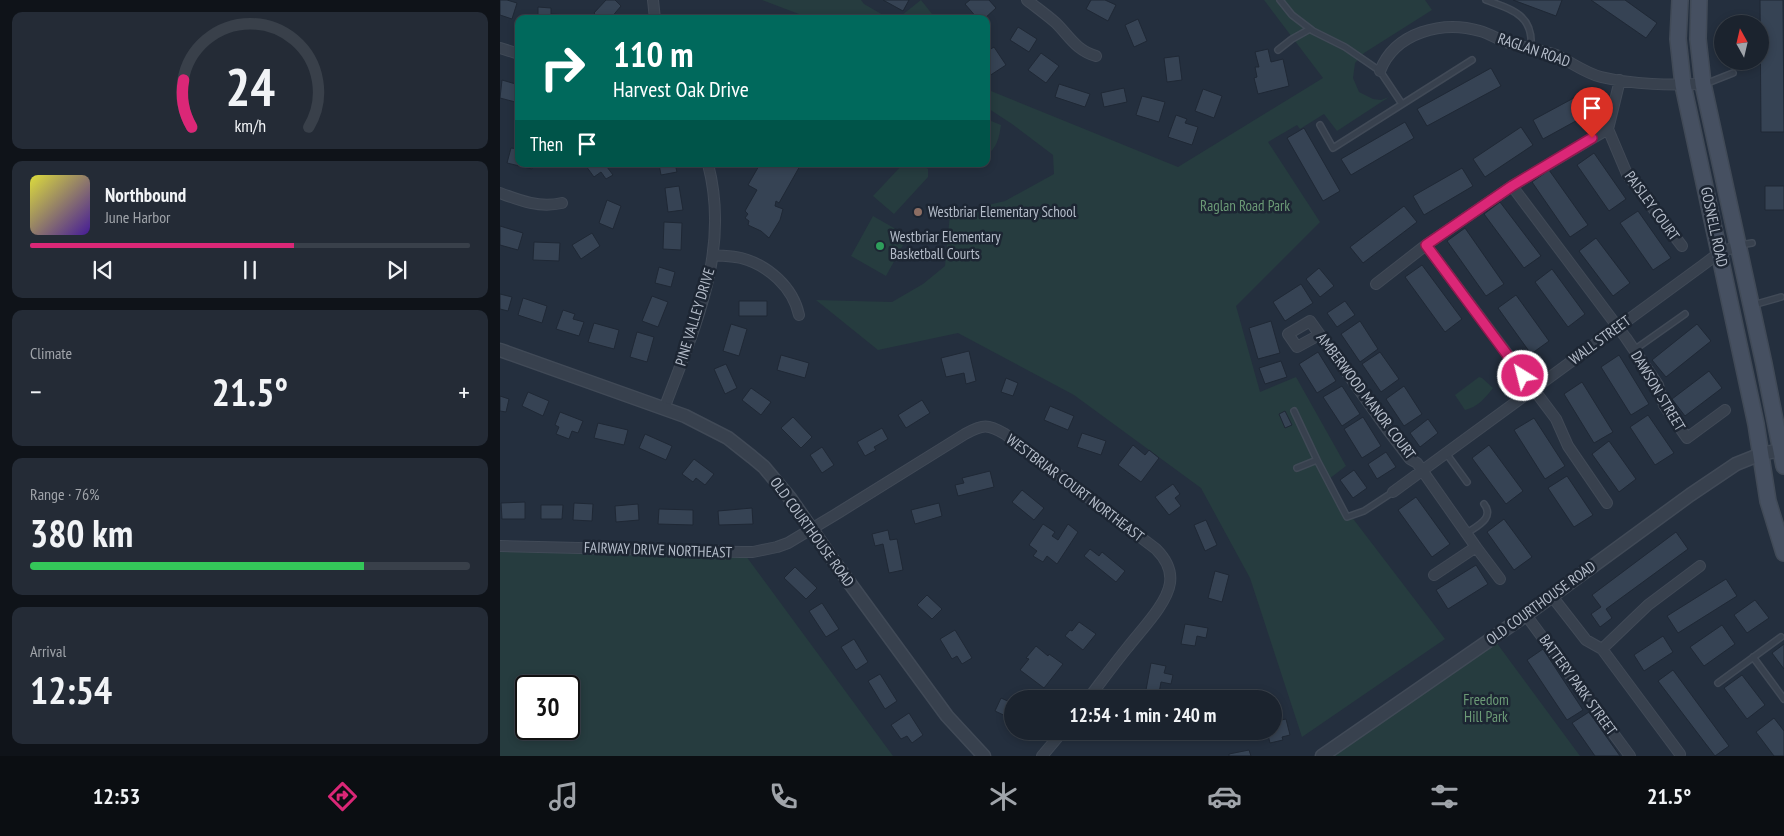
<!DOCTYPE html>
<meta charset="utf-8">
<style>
body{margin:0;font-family:"PT Sans Narrow",sans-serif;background:#242b36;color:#f1f3f6;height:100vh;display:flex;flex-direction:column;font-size:19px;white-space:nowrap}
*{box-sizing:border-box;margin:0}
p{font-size:16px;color:#a0a4aa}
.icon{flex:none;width:28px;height:28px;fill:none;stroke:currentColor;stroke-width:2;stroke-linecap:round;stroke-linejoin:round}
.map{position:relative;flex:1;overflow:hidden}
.sheet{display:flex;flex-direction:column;gap:12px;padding:12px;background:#0f1319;width:500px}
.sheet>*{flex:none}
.top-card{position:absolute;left:15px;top:15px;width:475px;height:152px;border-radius:10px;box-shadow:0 2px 8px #0003,0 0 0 1px #39404a;background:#00695c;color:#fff;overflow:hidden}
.needle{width:32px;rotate:352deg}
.tools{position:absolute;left:1214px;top:15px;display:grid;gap:10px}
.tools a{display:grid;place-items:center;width:55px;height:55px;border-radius:50%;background:#1b232e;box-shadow:0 2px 8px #0003,0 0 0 1px #39404a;font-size:25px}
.speed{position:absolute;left:15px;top:675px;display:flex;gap:10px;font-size:25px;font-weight:700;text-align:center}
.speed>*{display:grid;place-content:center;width:65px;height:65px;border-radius:50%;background:#1b232e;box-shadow:0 2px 8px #0003,0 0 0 1px #39404a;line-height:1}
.speed .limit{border:2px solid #111;border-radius:8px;background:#fff;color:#111}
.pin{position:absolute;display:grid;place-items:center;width:42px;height:42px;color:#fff;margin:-51px -21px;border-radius:50% 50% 50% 0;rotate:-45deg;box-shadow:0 0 5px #0007}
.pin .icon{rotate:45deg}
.me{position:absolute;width:55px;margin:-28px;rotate:324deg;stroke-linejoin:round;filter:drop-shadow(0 0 4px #0008)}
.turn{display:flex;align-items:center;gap:18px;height:105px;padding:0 15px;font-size:22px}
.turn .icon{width:65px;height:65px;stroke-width:2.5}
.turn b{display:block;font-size:35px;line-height:42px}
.then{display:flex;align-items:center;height:48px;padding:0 15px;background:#0003;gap:10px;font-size:19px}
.big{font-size:38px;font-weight:700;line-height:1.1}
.sheet .widget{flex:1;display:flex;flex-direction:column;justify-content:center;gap:8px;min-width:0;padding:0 18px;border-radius:10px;background:#242b36}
.sheet .dial{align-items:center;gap:0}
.dial svg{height:130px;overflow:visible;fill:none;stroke:#39404a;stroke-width:7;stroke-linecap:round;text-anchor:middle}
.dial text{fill:#f1f3f6;stroke:none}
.song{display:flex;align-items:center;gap:15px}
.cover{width:60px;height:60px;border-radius:8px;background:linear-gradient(135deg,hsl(60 70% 55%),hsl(260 70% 35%))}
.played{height:5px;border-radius:2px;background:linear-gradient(90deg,#db2777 60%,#39404a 60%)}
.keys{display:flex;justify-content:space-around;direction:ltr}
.heat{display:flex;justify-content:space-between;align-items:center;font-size:28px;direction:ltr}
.charge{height:8px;border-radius:4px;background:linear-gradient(90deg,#34c759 76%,#39404a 0)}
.trip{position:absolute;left:504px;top:690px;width:278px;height:50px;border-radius:25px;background:#1b232e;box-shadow:0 2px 8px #0003,0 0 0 1px #39404a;font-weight:700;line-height:50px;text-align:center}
.tabs{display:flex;height:80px;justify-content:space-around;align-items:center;background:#0b0e12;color:#a0a4aa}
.tabs .icon{width:35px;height:35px}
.tabs .on{color:#db2777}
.tabs b{font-size:22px;color:#f1f3f6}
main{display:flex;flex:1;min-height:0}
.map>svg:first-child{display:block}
.green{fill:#263c3f;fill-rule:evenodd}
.building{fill:#364354;stroke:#1f2835}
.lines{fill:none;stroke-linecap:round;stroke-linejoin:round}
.service-casing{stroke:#414a57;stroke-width:8}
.minor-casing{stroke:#414a57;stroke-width:12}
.tertiary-casing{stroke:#414a57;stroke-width:15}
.secondary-casing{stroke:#414a57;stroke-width:18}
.service{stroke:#38414e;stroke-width:5}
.minor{stroke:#38414e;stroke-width:10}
.tertiary{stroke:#38414e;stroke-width:12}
.secondary{stroke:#465061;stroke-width:15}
.route-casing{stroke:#8e194d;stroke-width:12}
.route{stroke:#db2777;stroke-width:9}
.education-dot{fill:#8d6e63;stroke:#1d2633;stroke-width:2}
.leisure-dot{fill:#2e9e5b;stroke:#1d2633;stroke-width:2}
.labels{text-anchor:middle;stroke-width:5;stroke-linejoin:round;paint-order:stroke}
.street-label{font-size:15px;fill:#b4bcc9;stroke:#1d2633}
.park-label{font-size:15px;fill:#6b9a76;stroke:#1d2633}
.poi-label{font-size:15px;fill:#b4bcc9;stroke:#1d2633;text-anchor:start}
</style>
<main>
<section class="sheet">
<div class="widget dial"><svg viewBox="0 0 100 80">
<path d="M14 69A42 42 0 1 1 86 69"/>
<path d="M14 69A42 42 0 0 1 9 40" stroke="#db2777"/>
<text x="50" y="56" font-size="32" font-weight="700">24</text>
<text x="50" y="72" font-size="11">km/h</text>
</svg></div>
<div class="widget">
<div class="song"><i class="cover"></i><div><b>Northbound</b><p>June Harbor</p></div></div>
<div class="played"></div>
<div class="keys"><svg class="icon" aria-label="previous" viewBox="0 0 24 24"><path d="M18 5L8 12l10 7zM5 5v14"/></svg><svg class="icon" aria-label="pause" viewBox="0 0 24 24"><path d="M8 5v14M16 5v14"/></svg><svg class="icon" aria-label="next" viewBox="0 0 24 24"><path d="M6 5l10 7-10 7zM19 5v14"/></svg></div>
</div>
<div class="widget"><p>Climate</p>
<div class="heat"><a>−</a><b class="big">21.5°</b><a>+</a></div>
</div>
<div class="widget"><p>Range · 76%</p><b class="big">380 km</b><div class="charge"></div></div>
<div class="widget"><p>Arrival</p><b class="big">12:54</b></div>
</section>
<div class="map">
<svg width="1284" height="756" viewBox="0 0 1284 756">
<rect width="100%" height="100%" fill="#242f3e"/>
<path class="green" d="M262,0h99l3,4 26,15h-78z
M421,0l15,19h-39z
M764,0h161l7,10 -68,43 -9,10 -2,15 6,14 14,7 8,1 8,-3 -52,34 -13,-17 -24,15 -3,-4 -29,17 52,80 -84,84 24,86 36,-15 50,89 -21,16 120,157 -143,98 -52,-159 -49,-90 -127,-93 -116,-62 -80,17 -62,-50 76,2 31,-18 22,-18 5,-52 55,-13 49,-27 -1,-19 -41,-31 -26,-17v-18l192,78 145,-89z
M486,119l15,6c-2,13 -4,23 -15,31z
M403,164h19l6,5v8l-34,37 -21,-18z
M373,216l35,20 -22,40 -35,-20z
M979,377l3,1 11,10c-8,10 -15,19 -28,22l-10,-15z
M0,546l243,6 150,204h-393zM26,686h43v43h-43z
M996,642l84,114h-247z"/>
<path class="building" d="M0,0h7l10,3 -5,16 -12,-4z
M106,0h9l6,6 -11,13h-10l-6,-6z
M383,0h26l-6,11z
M470,0h19l7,8 -12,11h-6l-13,-15z
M591,0h14l11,5 -8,16 -22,-12z
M1013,0h49l-6,16z
M1091,0h34l32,23 -11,15z
M1260,0h23l1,132h-23z
M38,7l13,1v6l16,1 -1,4h-28z
M638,19l9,22 -13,6 -9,-22z
M518,27l19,12 -8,13 -19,-12z
M494,47l12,18 -20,13v-26z
M768,49l3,13 12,-3 6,27 -31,8 -4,-16 3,-1 -2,-10h4l-4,-15z
M541,53l18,13 -13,17 -18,-13z
M679,56l3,24 -15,2 -3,-24z
M991,68l10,18 -74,40 -10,-17z
M2,80l17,5v18l-19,-5z
M559,84l31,10 -5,13 -30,-10z
M624,88l3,14 -23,5 -3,-14z
M703,89l19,7 -8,22 -19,-7z
M1083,93l11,18 -51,28 -10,-19z
M642,96l23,6 -6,20 -23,-7z
M676,115l11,4 -2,4 13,4 -6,18 -24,-8z
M905,122l9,16 -63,37 -10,-16z
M1021,127l12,18 -48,32 -12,-18z
M804,128l36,63 -17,10 -36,-63z
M11,148l8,1v15h14l-1,5 -25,-6z
M1094,153l32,46 -17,12 -32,-46z
M90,164h19l-2,3 6,8 -7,4 -5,-7 -7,5 -8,-11z
M159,164h16l2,8 -16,3z
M260,164h41l-22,39 -3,-2 -1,5 8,3 -3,11 -11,18 -8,-7 -13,-6 1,-4 -4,-3 3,-4 -3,-3 12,-21 -9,-5z
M962,168l11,18 -49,29 -11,-19z
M1049,170l39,55 -18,12 -38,-55z
M179,186l4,24 -15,2 -3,-24z
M1265,186h19v24h-19z
M107,200l14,6 -8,23 -14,-6z
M1000,202l41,54 -17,12 -40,-54z
M904,206l13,16 -54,41 -13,-16z
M1138,211l33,47 -18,12 -33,-47z
M164,222l18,1 -1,27 -18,-1z
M0,226l23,7 -5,17 -18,-5z
M965,228l39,56 -18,12 -39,-55z
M92,233l8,13 -19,13 -9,-14z
M1096,238l34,45 -17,13 -34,-45z
M34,242l26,1 -1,18 -26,-1z
M922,265l40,54 -17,13 -40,-55z
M159,267l16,5 -4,15 -16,-4z
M819,268l15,18 -14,11 -14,-18z
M1052,269l33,45 -17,13 -33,-45z
M801,284l12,19 -28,18 -12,-19z
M0,294l12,3 -4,14 -8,-2z
M1016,295l33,46 -18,13 -33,-46z
M152,296l16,6 -10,25 -16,-6z
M23,298l24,8 -5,17 -24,-8z
M239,301h28v15h-28z
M845,301l10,14 -18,12 -10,-14z
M63,310l12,4 -2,5 11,3 -5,14 -23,-7z
M771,321l9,32 -22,6 -9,-31z
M860,321l18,28 -18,13 -19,-28z
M94,323l25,7 -5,19 -26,-7z
M231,324l16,5 -8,27 -16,-5z
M1197,324l14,17 -45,36 -14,-17z
M137,332l17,5 -7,25 -17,-5z
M469,351l7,30 -10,3 -2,-11 -18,4 -5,-19z
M818,352l18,29 -19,12 -18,-29z
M880,352l19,27 -18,13 -19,-28z
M281,355l28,8 -4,15 -28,-8z
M1119,355l30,49 -18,11 -30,-48z
M781,361l6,16 -22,7 -6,-16z
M226,364l11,24 -12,6 -11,-25z
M1209,371l13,17 -37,28 -13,-17z
M506,378l12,5 -5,13 -12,-4z
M1082,382l31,50 -19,11 -30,-49z
M842,386l18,28 -18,12 -19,-29z
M904,386l18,28 -18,12 -18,-27z
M251,388l20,14 -10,13 -19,-15z
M28,392l21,9 -6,15 -21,-10z
M0,396l9,3 -3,13 -6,-1z
M422,400l8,13 -24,15 -8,-13z
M550,406l24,10 -6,14 -24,-10z
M785,411l7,14 -7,3 -6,-14z
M60,412l23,9 -5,12 -6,-2 -3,8 -13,-5 3,-7 -4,-2z
M1148,415l26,38 -19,12 -25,-38z
M293,417l19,20 -11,11 -20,-20z
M863,417l18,29 -19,12 -18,-29z
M1034,418l31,48 -20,13 -31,-49z
M928,419l10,14 -18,14 -10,-14z
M98,423l30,7 -4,15 -30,-7z
M382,428l6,11 -14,8 2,3 -11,6 -8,-14z
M582,433l24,8 -5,14 -24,-8z
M145,434l27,12 -6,14 -27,-12z
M1109,441l27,38 -17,13 -27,-38z
M633,445l12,10 4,-5 10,8 -18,24 -23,-17z
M989,445l34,46 -17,13 -34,-46z
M322,447l12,18 -12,8 -12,-18z
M886,452l10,15 -19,12 -9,-15z
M194,459l20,15 -9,11 -9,-7 -3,4 -11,-8z
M854,470l13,18 -14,10 -13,-18z
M490,471l4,16 -36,9 -3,-11 9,-2 -2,-5z
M1067,476l26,39 -19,12 -26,-39z
M673,484l7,10 -5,4 6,8 -12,9 -14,-18z
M522,490l22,18 -10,12 -22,-18z
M916,497l34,47 -18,13 -34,-47z
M25,502v17h-23l-1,-16z
M74,503l19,1 -1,17 -19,-1z
M439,503l3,13 -27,8 -4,-14z
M138,504l1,16 -23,2 -1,-16z
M41,505h22l-1,14h-21z
M252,508l1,16 -34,1 -1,-14z
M159,509l34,1v15l-35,-1z
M1004,519l28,38 -18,13 -27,-38z
M706,520l11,25 -12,6 -11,-26z
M543,524l12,8 -3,4 6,4 10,-16 10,8 -21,32 -10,-8 -4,6 -10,-6 4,-5 -8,-6z
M388,530l2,10 7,-1 6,31 -14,3 -6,-29 -8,2 -3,-12z
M1176,532l12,17 -82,60 6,9 -12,9 -9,-13 10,-7 -9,-12z
M590,549l9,7 3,-4 23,19 -9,11 -32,-26z
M976,565l12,19 -40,25 -12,-19z
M295,567l22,21 -11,11 -22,-21z
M715,571l14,4 -7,27 -14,-4z
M1226,579l11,17 -59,37 -11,-17z
M427,595l15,14 -10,10 -15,-14z
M1255,600l14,18 -22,15 -13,-18z
M322,603l17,26 -13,8 -17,-26z
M579,622l17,12 -13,16 -18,-14 5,-6 2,1z
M685,624l23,4 -2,10 -9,-2 -2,10 -14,-2z
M1222,625l13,19 -31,22 -14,-19z
M455,630l17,28 -10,6 -5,-8 -5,3 -12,-20z
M1163,636l10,16 -29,19 -10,-16z
M354,639l14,23 -12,8 -15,-23z
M1284,644v25l-12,-16z
M536,646l12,10 1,-2 14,10 -19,24 -24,-18 9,-11 -3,-1z
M1043,649l40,61 -16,10 -40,-60z
M651,663l15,3 -2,7 9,2 -2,9 -10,-2 -2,11 -13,-3z
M1173,670l56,76 -14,10 -57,-75z
M380,674l17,27 -12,8 -17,-28z
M1242,675l23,30 -18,14 -23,-31z
M501,698l11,5v16l-17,-8z
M1089,712l31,44h-25l-23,-33z
M409,713l14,22 -11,8 -5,-7 -6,3 -10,-14z
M1274,718l10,13v25h-10l-18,-24z
M786,719l4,16 -8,2 1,3 -13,3 -3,-12h5v-9z
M749,750l2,6h-22v-2z"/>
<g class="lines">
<defs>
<path id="service" d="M780,0l12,15 21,16 32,16 35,24 22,33
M986,0c27,10 48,15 45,49
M778,50l14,-11 18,-10
M1205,84l28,-11
M820,125l13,23 139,-88
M1240,245l12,-2
M1253,305l28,-8
M1134,350l51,-36
M794,411l23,49
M946,453l21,29
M797,468l20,-8 30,57 17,-6 29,-19
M967,533c10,-7 28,-15 17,-29
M1253,657l31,42
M1218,683l63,-46"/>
<path id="minor" d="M153,0l2,19
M527,0c10,8 20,15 29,23 14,14 20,27 40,33
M0,48l19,6
M880,71c15,-39 63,-51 100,-40 11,3 20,10 32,13 14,4 30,6 44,11 15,7 29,18 45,22 34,8 68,8 102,7
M1120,80l-12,49 19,45 55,72
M1012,186l114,152 32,47 6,20 23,33 38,-28
M0,193c21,8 39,15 62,10
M926,245l130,174 12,27 39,57
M214,255c8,1 18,1 27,3 27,7 52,29 58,57
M876,284l50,-39 86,-59 96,-57
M819,335l-22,12 -9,-13 22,-13 77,108 23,30 7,4 59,84 -42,28
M164,409c30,-81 67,-157 44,-245
M893,492l310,-227 16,-12 18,-7
M0,546l241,6h12l24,-5 11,-4 50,-30 127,-79c18,-10 23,-10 40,0l151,115c9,9 16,20 14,34 -3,21 -29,47 -42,64 -14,17 -27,35 -40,52
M976,547l24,32
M1051,595l35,45 16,9 78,105
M1026,615l104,141
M1102,649l46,-44 52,-39
M542,756l21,-25"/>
<path id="tertiary" d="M0,350l185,66 43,22 24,19 12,10 26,31 45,65 112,153 37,40
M822,756l204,-141 164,-120 46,-31 25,-10 20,-4"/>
<path id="secondary" d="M1180,0l-2,39 5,46 73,339 12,77 16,52
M1199,0l-1,39 5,45 61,280 20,102"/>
</defs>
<use href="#service" class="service-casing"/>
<use href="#minor" class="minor-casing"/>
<use href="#tertiary" class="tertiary-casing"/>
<use href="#secondary" class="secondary-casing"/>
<use href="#service" class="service"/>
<use href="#minor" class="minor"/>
<use href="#tertiary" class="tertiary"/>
<use href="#secondary" class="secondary"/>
</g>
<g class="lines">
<defs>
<path id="route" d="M1023,376l-97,-131 86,-59 80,-48"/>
</defs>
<use href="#route" class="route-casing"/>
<use href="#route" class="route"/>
</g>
<circle class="education-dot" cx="418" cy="212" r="5"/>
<circle class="leisure-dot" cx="380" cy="246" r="5"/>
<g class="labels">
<g class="street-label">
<text transform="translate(1034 50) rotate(19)" y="5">RAGLAN ROAD</text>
<text transform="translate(1152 206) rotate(54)" y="5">PAISLEY COURT</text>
<text transform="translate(1214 227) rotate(78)" y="5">GOSNELL ROAD</text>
<text transform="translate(195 317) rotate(-73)" y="5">PINE VALLEY DRIVE</text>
<text transform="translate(1100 340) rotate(-36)" y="5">WALL STREET</text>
<text transform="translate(1158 391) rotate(59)" y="5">DAWSON STREET</text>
<text transform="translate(866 396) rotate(53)" y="5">AMBERWOOD MANOR COURT</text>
<text transform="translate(575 488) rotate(37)" y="5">WESTBRIAR COURT NORTHEAST</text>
<text transform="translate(312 532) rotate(54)" y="5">OLD COURTHOUSE ROAD</text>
<text transform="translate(158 550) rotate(2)" y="5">FAIRWAY DRIVE NORTHEAST</text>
<text transform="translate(1041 603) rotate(-36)" y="5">OLD COURTHOUSE ROAD</text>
<text transform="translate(1078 685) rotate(54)" y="5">BATTERY PARK STREET</text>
</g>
<g class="park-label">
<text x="745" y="211">Raglan Road Park</text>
<text x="986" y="705">Freedom<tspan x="986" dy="17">Hill Park</tspan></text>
</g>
<g class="poi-label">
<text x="428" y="217">Westbriar Elementary School</text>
<text x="390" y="242">Westbriar Elementary<tspan x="390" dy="17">Basketball Courts</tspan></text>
</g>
</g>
</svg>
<div class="tools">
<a><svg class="needle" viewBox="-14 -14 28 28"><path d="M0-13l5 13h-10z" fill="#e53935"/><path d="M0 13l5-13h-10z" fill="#a0a4aa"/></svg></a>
</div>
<div class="speed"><div class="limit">30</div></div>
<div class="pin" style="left:1092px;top:138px;background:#d93025"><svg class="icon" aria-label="arrive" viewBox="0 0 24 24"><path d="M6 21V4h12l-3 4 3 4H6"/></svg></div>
<svg class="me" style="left:1023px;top:376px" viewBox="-20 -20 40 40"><circle r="17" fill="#db2777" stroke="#fff" stroke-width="3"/><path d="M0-11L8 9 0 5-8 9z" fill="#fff"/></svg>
<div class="trip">12:54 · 1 min · 240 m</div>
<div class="top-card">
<div class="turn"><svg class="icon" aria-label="right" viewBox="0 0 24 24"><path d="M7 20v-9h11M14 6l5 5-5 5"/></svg><div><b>110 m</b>Harvest Oak Drive</div></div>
<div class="then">Then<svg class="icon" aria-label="arrive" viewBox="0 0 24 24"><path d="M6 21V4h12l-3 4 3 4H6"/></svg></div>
</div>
</div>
</main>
<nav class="tabs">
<b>12:53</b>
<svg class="icon on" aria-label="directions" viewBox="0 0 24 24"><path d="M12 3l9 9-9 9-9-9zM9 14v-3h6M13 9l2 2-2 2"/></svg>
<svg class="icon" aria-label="music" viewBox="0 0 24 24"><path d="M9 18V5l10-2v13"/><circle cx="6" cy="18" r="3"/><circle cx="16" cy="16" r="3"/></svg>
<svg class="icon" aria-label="phone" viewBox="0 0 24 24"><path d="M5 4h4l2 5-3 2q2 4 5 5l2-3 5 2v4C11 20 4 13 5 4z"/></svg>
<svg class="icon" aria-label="climate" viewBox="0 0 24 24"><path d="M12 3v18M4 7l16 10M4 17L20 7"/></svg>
<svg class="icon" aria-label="car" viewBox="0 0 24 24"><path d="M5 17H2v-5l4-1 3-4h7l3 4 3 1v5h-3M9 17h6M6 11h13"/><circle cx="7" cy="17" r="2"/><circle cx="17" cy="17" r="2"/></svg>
<svg class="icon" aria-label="filters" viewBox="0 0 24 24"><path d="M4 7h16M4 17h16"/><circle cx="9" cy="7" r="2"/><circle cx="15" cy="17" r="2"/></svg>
<b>21.5°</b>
</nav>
